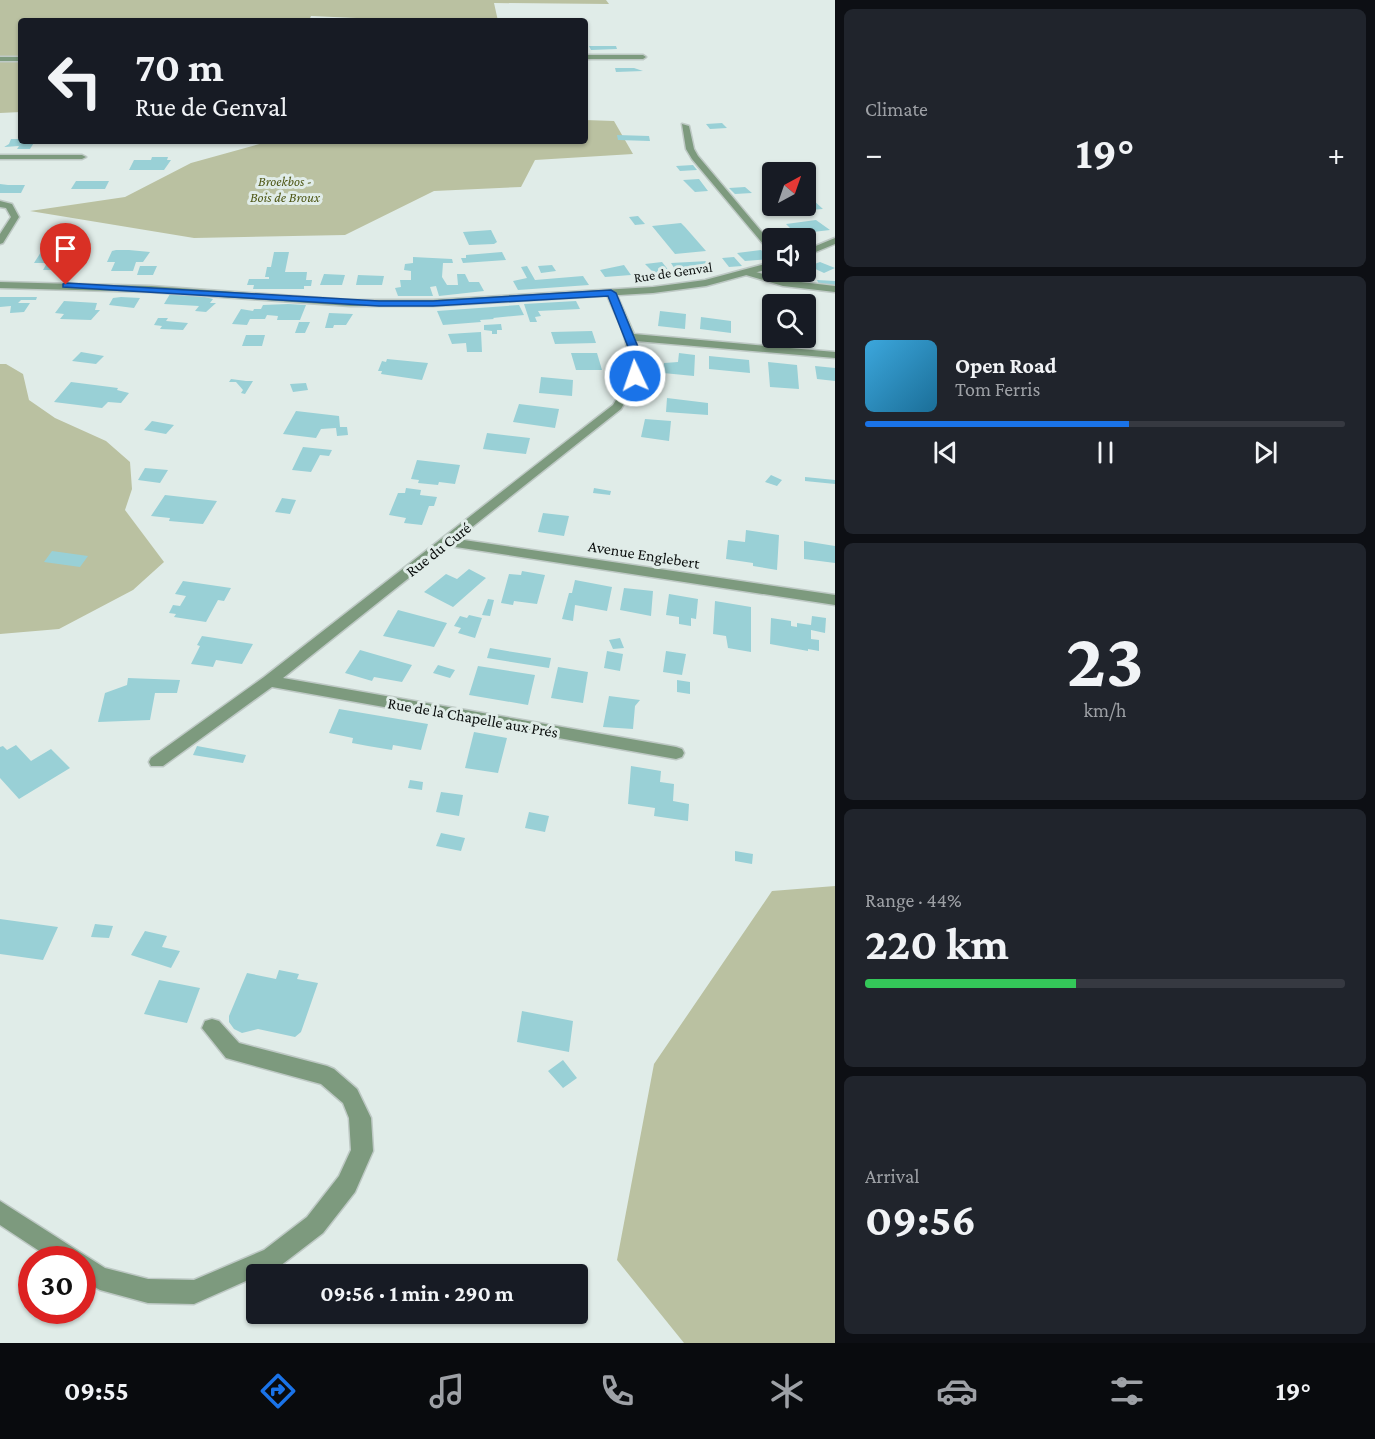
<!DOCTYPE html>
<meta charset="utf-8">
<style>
body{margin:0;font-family:"Crimson Pro",serif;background:#20242c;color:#f1f3f6;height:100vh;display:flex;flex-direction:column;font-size:22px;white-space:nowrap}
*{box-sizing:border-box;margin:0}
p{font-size:20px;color:#9ea1a6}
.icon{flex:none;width:33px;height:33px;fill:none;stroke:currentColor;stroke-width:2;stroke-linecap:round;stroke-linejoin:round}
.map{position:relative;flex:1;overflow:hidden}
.details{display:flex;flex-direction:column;gap:9px;padding:9px;background:#0d0f14;width:540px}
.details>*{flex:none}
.top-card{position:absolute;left:18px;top:18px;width:570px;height:126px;border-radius:6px;box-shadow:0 2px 4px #0004;background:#171b24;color:#f1f3f6;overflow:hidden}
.needle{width:39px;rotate:40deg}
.controls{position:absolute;left:762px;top:162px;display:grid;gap:12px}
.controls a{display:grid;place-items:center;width:54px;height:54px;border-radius:6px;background:#171b24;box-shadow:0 2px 4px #0004;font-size:30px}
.speed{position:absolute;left:18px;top:1246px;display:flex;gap:12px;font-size:30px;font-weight:700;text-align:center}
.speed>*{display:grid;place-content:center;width:78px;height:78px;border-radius:50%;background:#171b24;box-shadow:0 2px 4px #0004;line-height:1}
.speed .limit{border:9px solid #d22;background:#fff;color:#111}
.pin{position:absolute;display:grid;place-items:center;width:51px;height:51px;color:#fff;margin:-62px -26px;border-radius:50% 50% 50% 0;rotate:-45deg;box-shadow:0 0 6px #0007}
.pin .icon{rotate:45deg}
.me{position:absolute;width:66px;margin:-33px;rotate:357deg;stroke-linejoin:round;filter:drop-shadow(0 0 4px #0008)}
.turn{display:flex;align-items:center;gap:21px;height:126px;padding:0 18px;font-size:27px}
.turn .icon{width:78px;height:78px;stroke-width:2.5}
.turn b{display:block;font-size:42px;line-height:51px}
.big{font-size:45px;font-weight:700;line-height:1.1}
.details .tile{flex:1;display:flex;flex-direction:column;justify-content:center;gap:9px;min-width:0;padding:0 21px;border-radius:9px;background:#20242c}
.details .dial{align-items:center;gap:0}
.dial b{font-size:78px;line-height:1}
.song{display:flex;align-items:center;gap:18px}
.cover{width:72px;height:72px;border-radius:9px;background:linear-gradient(135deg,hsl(200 70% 55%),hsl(200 70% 35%))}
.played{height:6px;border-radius:3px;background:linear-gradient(90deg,#1a73e8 55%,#363941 55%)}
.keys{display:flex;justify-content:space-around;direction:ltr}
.heat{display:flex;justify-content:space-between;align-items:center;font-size:33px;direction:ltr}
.charge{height:9px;border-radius:4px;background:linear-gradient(90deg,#34c759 44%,#363941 0)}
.trip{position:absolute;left:246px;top:1264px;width:342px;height:60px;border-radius:6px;background:#171b24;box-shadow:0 2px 4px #0004;font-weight:700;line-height:60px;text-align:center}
.tabs{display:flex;height:96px;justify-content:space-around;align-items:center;background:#090b0e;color:#9ea1a6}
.tabs .icon{width:42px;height:42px}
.tabs .active{color:#1a73e8}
.tabs b{font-size:27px;color:#f1f3f6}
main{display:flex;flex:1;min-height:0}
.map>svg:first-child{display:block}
.green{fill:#bac1a1}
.building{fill:#99d0d6}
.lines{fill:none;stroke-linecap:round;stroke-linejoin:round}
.minor-casing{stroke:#bec9c5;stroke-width:3}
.tertiary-casing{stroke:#bec9c5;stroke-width:3}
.minor{fill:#7d9a7e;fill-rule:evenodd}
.tertiary{fill:#7d9a7e;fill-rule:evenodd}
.route{fill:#1a73e8;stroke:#114b97;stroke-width:1.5}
.labels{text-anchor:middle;stroke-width:6;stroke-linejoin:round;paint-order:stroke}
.far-park-label{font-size:14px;font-style:italic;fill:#4f5817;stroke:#e0ece8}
.far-street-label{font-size:14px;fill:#0b0f0e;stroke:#e0ece8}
.street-label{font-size:16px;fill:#0b0f0e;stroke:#e0ece8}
</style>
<main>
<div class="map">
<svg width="835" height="1343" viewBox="0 0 835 1343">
<rect width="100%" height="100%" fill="#e0ece8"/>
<path class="green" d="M0,0h606l3,4 -115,-1 4,18h-118l-1,-2 -68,-3 -2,5h-288v91l-21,1z
M585,120l29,1 19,33 -98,6 -14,27 -87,4 -89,44 -151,3 -164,-27 95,-14 66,-34 79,-22h315z
M0,364h6l17,10 6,26 26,18 51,23 24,21 2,27 -7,21 39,52 -31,28 -74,39 -59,5z
M835,886v457h-151l-67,-83 37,-196 118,-173z"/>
<path class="building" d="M589,46h27l1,3 -26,1z
M615,68h19l9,3 -27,1z
M722,123l5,5 -17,1 -4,-5z
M617,135l32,1 1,5 -32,-1z
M11,139h10v2h14l-5,8h-13l2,-3 -15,1 5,-3z
M152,157h16l-1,3h4l-7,10h-35l5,-10h17z
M693,165l4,5 -17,1 -4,-5z
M699,179l9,12 -13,1 -12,-12z
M76,181h33l-4,8h-34z
M0,184l8,1h17l-4,8h-21z
M745,187l7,6 -17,1 -6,-6z
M806,200h7l10,9 -14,1 -3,-3z
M638,216l7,8 -10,1 -6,-8z
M816,220l14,10 -34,4 -10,-10z
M681,223l4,4 21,24 -31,3 -23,-28z
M491,230l6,12 -3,2 -25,1 -6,-13z
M116,250h13l21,2 -7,10h-7l-3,9h-22l4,-9h-8l5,-11z
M761,250l10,9 -26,2 -8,-8z
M41,252h35l-11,18h-22l4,-7h-13z
M274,252h15l-4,20h22l-1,8h6l-1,6h-7v3h-51l1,-4h-7l2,-6h20v-2h-4l2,-10h4z
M502,252l4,8 -43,3 -2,-5h5v-3z
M413,257l39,2 1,4h-10l-1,14 5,8h11l-1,-11h8l4,8h10l5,9 -45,5 -3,-10 -6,1 3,9h-35l-3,-8 6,-1 -1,-7h11v-9l-7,-1 1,-6 8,-1z
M734,257l8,9 -13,1 -7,-9z
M708,261l6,7 -38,3 -5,-8z
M662,262l8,10 -16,1 -9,-9z
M820,262l15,6 -11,5 -15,-7z
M552,265l4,6 -15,2 -3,-7z
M624,265l7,10 -26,2 -5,-7z
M140,266h17l-4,9h-16z
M527,266l8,14 48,-4 6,9 -71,5 -5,-9 14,-3 -6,-11z
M324,274l21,1 -3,10h-22z
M358,275l26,1 -2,9h-26z
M817,280l18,1v7l-15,-1z
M170,294l35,3 8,2 -3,4h6l-10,9 -11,-1 4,-5 -35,-2z
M769,294l38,4 1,12h-2v-6h-33z
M0,297h37l-1,3h-15l-3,3h12l-6,9 -14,1 1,-7 -11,1z
M121,297l19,1 -6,10 -25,-3 4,-7z
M64,301l33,2 -2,7h5l-9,10 -31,-1 4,-5 -9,-1z
M576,301l4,8 -42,2 3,5 -6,1 2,5h-7l-6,-18z
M288,304l18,1 -6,15h-23l1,-4 -11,-1 -2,4h-15l-3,6 -15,-1 9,-15 12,2 1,-2h7l2,-4z
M519,305l5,10 -31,3 1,1 -14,1 1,2 -38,3 -6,-14z
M660,311l26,3 -1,15 -27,-3z
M329,313l24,1 -7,11h-12l-1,3h-8z
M701,317l30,4v12l-31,-4z
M158,318h10l-2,3 22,2 -5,7 -23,-1 2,-3 -8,-1z
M299,322h11l-5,11h-10z
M501,324l1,6h-5v4h-5v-3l-8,-1v-5z
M806,327l8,1 2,11 -10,-1z
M592,331l4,12 -41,1 -4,-12z
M481,332l1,20h-15l-1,-9 -14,1 -4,-10z
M246,335h19l-3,11h-20z
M81,352l23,4 -8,8 -24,-3z
M571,353h26l5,17h-26z
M679,353l16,2 -1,21 -31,-3 1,-10 14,-1z
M709,356l40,4 1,13 -41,-4z
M387,359l41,4 -6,17 -41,-6 1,-3h-4l4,-10 4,1z
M768,362l29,3 2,24 -29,-2z
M815,366l20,2v13l-18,-2z
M541,377l32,3 -1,16 -33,-3z
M231,379l15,2h7l-8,13 -4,-1 2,-3 -7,-8h-7z
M71,382l47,6 -1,2 12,3 -8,10 -13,-1 -6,6 -48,-6z
M306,383l2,7 -15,2 -3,-8z
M667,398l41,5v12l-42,-3z
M519,404l40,5 -4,19 -42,-6z
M296,411l43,5 1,11h7l1,8 -11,1 -1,-8 -15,1 -5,9 -33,-4z
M645,419l26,2 -2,20 -28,-4z
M152,421l22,4 -8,9 -22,-4z
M487,433l43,5 -4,16 -43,-5z
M303,447l29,3 -3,6 -9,-1 -9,17 -19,-2z
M417,460l43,5 -5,19 -16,-2 -1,3 -20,-2 1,-3 -8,-1z
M145,468l23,2 -8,13 -22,-3z
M771,475l11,5 -5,6 -12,-4z
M805,477l30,3v4l-30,-3z
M406,488l15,2 -1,5 17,2 -3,9h-5l-7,19 -18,-2 2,-5 -17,-3 9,-22h7z
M594,488l17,3 -1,4 -17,-2z
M165,495l52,6 -14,23 -34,-3 1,-3 -19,-2z
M282,498l14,2 -6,14 -15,-2z
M543,513l26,3 -5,20 -26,-4z
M746,530l33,5 -2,35 -24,-4v-3l-27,-4 2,-19 17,2z
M804,541l31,5v17l-31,-4z
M52,551l36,5 -8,11 -36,-5z
M469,569l17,9 -33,29 -29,-15 22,-18 11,5z
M522,571l23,4 -8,29 -23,-3 -1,4 -12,-2 8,-29 12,1z
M575,580l37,7 -5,24 -32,-6 -2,16 -11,-2 7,-26h3z
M183,581l48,7 -7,13 -6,-1 -12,22 -32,-5 2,-3 -7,-1 4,-8 7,1 6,-10 -11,-2z
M624,588l29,3 -2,25 -31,-6z
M669,594l29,5 -2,20 -5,-1v8l-12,-2v-7l-13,-2z
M488,599l6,1 -4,16 -8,-1z
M715,601l36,6v45l-23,-4 -2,-12 -13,-2z
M398,610l49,13 -13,24 -51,-11z
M469,615l13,3 -7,20 -17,-5 3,-5 -7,-2 6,-10 7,2z
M812,616l14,2 -1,15 -14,-3v9l8,1v11l-11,-2v2l-38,-7 1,-26 20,3v5l6,1v-4l14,2z
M202,636l51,8 -11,20 -26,-4 -3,7 -22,-3 9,-18 -3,-1z
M620,638l4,10 -11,1 -4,-9z
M490,648l23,4 38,6 -2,10 -62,-10z
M360,650l52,15 -10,17 -28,-5 -2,4 -27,-8z
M607,651l16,3 -3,17 -16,-3z
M666,651l20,3 -4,21 -19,-3z
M438,665l17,5 -5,8 -17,-5z
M478,666l57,9 -7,30 -59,-10z
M558,667l30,5 -5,31 -32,-5z
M128,678l52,2 -3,13h-22l-5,27 -52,2 7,-29 22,-8z
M677,680l13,2v12l-13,-2z
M609,696l31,4 -5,6 -2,23 -30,-2z
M339,709l89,15 -7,26 -28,-5 -1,5 -24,-4 -16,-3 1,-5 -24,-5z
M474,732l33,6 -9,35 -33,-5z
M16,745l15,16 20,-12 19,19 -51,31 -19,-21v-31l3,-1 4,4z
M197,746l49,9 -3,8 -50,-8z
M631,766l30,5 -1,11 14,2 -1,17 16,3 -1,17 -34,-5 1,-8 -27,-4z
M410,780l13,2 -1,8 -14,-2z
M441,792l22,3 -4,21 -23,-4z
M529,812l20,4 -4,16 -20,-4z
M441,833l24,5 -4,13 -25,-5z
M735,851l18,3 -1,10 -17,-3z
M0,919l58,8 -15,33 -43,-6z
M95,924l18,2 -4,12 -18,-1z
M145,931l22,5 -5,11 18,4 -9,17 -40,-13z
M279,970l20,4 -2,5 21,4 -17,49 -6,5 -37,-8 -16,4 -8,-4 -5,-7v-6l18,-43 29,6z
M159,980l41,8 -13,35 -43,-9z
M522,1011l51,10 -4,31 -52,-10z
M563,1060l14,18 -14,10 -15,-17z"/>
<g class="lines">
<defs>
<path id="minor" d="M585,55h58l3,2 -3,2h-58z
M0,57h21v4h-21z
M682,124l7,2 5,23 4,7 74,88v8l-3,-1 -77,-92 -6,-10z
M0,155h82l4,2 -4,2h-82z
M0,201l12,3 7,13 -16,26 -3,1v-10l11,-17 -5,-9 -6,-1z
M749,270l35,10 51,6v6l-52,-6 -37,-11v-4z
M608,291l8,2 18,41 201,18v6l-199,-17 4,22 -1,14 -18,32 -164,130 378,56v10l-386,-59 -166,132 393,69 6,2 2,4 -2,4 -6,2 -404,-72 -109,79h-12l-2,-4 2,-4 113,-81 349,-272c28,-44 12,-69 -7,-112z
M212,1019l7,2 20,22 88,23 7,3 23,20 14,29 2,33 -18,41 -32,41 -43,33 -86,38 -46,-1 -48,-13 -18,-10v-20h-29l-53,-35v-24l105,67 43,11 46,1 70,-30 43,-33 32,-41 12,-26 -2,-32 -6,-15 -22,-19 -95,-26 -24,-30 3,-7z"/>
<path id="tertiary" d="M835,238v6l-29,12v-6z
M772,262v6l-66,18 -53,7 -220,13h-83l-199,-14 -151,-4v-6l151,4 199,14h83l220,-13 52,-7z"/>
</defs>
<use href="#minor" class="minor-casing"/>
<use href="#tertiary" class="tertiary-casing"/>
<use href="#minor" class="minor"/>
<use href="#tertiary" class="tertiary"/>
</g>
<path class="route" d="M66,283l313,18h54l178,-11 5,3 24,59v24l-5,3 -5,-3v-24l-22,-56 -175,10h-54l-316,-19v-3z"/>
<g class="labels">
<g class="far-park-label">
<text x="285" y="186">Broekbos -<tspan x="285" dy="16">Bois de Broux</tspan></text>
</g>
<g class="far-street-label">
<text transform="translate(673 272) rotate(-8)" y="5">Rue de Genval</text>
</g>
<g class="street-label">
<text transform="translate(438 549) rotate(-38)" y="6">Rue du Curé</text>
<text transform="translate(644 554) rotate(9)" y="6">Avenue Englebert</text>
<text transform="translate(473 717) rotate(10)" y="6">Rue de la Chapelle aux Prés</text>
</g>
</g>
</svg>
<div class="controls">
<a><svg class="needle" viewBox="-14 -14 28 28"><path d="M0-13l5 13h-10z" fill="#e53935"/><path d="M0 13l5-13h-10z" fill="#9ea1a6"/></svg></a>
<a><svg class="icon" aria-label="sound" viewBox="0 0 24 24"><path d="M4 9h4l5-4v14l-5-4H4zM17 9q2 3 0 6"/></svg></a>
<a><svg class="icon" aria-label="search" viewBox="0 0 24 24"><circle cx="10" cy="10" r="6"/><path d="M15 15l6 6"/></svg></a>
</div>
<div class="speed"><div class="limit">30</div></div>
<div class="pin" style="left:66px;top:285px;background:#d93025"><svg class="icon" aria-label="arrive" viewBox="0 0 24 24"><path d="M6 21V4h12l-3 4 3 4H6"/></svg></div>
<svg class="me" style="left:635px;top:376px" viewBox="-20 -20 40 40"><circle r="17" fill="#1a73e8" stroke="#fff" stroke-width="3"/><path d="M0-11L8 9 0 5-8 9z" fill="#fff"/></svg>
<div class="trip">09:56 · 1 min · 290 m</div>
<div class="top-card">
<div class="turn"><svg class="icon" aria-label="left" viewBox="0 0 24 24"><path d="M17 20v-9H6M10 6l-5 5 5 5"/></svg><div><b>70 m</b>Rue de Genval</div></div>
</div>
</div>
<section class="details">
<div class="tile"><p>Climate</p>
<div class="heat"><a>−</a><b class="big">19°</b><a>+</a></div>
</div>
<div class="tile">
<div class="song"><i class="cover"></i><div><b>Open Road</b><p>Tom Ferris</p></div></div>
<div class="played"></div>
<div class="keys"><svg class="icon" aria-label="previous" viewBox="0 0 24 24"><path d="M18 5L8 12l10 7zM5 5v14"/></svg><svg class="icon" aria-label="pause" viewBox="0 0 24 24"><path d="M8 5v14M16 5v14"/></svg><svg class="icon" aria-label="next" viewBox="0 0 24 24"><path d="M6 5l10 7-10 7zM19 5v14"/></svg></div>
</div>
<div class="tile dial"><b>23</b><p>km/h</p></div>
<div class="tile"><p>Range · 44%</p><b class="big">220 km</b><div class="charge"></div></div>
<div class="tile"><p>Arrival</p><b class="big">09:56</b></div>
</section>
</main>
<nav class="tabs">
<b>09:55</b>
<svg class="icon active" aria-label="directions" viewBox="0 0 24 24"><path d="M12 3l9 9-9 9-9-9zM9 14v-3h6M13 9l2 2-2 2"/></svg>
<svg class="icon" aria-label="music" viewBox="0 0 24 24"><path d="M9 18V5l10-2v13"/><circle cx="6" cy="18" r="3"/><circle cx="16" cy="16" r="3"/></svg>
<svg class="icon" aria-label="phone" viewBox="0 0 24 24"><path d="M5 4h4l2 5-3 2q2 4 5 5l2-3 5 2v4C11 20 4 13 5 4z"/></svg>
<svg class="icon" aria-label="climate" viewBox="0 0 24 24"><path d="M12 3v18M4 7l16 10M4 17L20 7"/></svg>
<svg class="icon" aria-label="car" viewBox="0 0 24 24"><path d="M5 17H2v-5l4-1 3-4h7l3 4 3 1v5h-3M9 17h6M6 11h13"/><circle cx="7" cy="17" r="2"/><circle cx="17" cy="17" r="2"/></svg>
<svg class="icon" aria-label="filters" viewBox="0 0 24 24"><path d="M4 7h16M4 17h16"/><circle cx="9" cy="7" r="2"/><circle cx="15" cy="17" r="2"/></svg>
<b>19°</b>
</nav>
